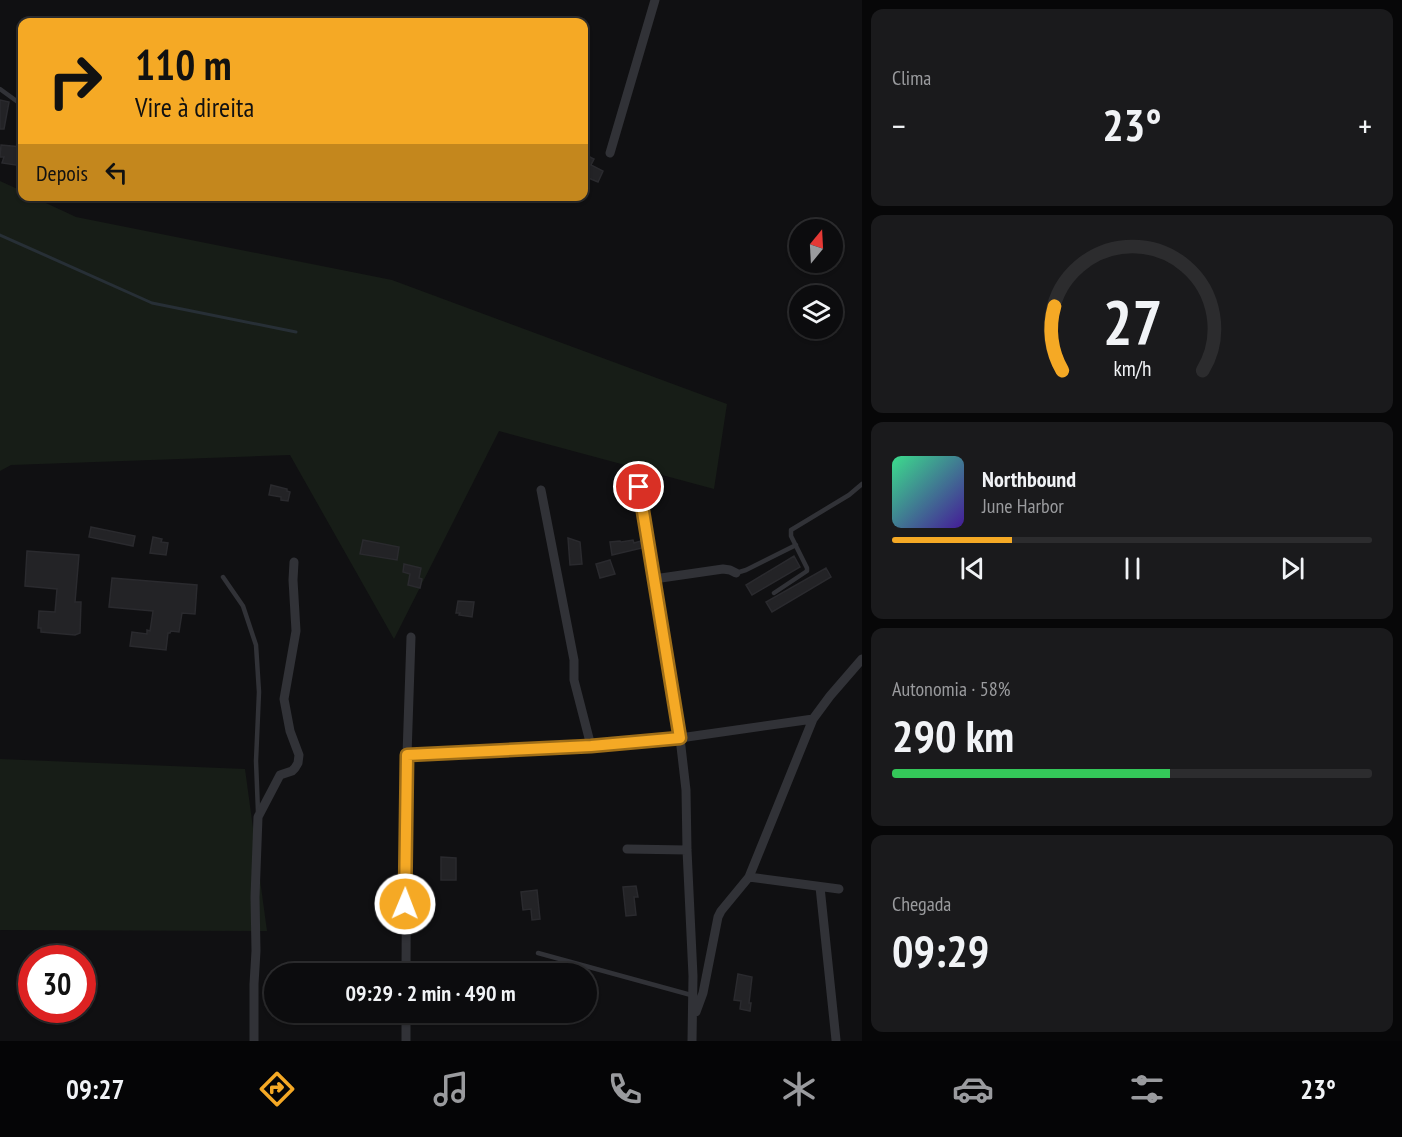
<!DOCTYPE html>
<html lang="pt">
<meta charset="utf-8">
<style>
body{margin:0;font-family:"PT Sans Narrow",sans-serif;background:#1a1a1c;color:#f1f3f6;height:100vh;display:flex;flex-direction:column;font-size:22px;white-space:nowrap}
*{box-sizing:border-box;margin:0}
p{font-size:20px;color:#9a9b9e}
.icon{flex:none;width:33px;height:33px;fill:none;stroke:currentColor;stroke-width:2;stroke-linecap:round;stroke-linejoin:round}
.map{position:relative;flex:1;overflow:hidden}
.details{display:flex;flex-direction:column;gap:9px;padding:9px;background:#070708;width:540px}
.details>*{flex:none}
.guide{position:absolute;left:18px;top:18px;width:570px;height:183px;border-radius:12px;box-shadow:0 2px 4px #0004,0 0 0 2px #2c2c2e;background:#f5a925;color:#111;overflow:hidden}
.needle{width:39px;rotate:18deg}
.buttons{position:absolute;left:789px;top:219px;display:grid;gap:12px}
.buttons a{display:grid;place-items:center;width:54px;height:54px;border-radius:50%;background:#0c0c0e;box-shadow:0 2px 4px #0004,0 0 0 2px #2c2c2e;font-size:30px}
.speed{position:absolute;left:18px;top:945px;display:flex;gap:12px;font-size:30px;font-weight:700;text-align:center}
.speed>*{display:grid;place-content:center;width:78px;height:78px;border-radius:50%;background:#0c0c0e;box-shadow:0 2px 4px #0004,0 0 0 2px #2c2c2e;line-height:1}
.speed .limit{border:9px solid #d22;background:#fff;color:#111}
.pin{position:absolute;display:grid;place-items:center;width:51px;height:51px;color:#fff;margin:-26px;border:3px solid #fff;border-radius:50%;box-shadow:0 2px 6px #0007}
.me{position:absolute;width:66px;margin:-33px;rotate:1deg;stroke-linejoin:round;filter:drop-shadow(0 0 4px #0008)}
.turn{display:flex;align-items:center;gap:21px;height:126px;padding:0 18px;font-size:27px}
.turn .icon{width:78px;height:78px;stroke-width:2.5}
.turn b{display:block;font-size:42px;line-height:51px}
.then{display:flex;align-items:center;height:57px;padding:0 18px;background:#0003;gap:12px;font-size:22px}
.big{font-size:45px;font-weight:800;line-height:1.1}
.details .tile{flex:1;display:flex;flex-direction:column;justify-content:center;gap:9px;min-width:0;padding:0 21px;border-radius:12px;background:#1a1a1c}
.details .dial{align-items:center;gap:0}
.dial svg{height:156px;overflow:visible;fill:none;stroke:#2c2c2e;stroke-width:7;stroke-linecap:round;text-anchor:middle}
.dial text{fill:#f1f3f6;stroke:none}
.song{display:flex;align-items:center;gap:18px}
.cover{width:72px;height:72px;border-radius:9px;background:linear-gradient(135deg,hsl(150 70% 55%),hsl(260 70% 35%))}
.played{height:6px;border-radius:3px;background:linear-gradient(90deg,#f5a925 25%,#2c2c2e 25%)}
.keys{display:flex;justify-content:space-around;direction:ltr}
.heat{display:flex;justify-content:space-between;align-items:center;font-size:33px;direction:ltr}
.charge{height:9px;border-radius:4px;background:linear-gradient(90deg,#34c759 58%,#2c2c2e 0)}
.trip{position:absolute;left:264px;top:963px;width:333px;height:60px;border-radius:30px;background:#0c0c0e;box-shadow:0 2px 4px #0004,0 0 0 2px #2c2c2e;font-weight:800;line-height:60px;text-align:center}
.menu{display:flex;height:96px;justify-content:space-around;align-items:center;background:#050506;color:#9a9b9e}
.menu .icon{width:42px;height:42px}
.menu .on{color:#f5a925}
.menu b{font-size:27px;color:#f1f3f6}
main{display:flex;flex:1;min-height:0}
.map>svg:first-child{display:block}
.green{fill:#171d17}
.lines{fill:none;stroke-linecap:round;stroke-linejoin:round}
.stream{stroke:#272f36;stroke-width:3}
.building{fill:#232326;stroke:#2a2a2e;stroke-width:1.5}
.service{stroke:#313237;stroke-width:4.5}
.minor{stroke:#313237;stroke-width:9}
.route-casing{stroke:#9f6e18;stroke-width:15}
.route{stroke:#f5a925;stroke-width:10}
</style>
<main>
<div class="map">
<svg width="862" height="1041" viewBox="0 0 862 1041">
<rect width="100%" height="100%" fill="#101012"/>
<path class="green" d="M0,181l22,10v5l11,1 43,20 316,63 335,124 -13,85 -215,-58 -105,208 -104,-184 -279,10 -11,6z
M0,759l245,10 22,162 -267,-1z"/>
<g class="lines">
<path class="stream" d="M0,235l152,68 144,29"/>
</g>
<path class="building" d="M0,100l9,2 -5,27h-4z
M1,145l21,2v19l-20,-3 2,-6h-4z
M584,154l10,5 -3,6 12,6 -5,11 -12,-5 -2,5z
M271,485l16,4v2l3,1 -2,9 -7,-1v-3l-12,-2z
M91,527l44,9 -2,10 -44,-9z
M153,537l9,2 -1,3 7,1 -2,12 -16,-2z
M568,538l12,4 2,22 -12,1z
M363,540l36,7 -2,13 -37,-6z
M633,540l1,3 7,-2 1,7 -30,7 -2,-13 10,-1 1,1z
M27,551l52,4 -4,47h6l-1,31 -5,2 -34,-3v-4h-3l1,-17 16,1 2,-23 -32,-3z
M794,556l6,11 -48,28 -6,-10z
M610,560l5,14 -15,4 -4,-14z
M404,564l17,4 -2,10 3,1 -2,9 -12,-3 2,-11 -7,-2z
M826,568l5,9 -59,35 -6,-10z
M112,578l85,7 -2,29 -13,-1 -3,19 -8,-1 -1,2h-2l-2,17 -36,-4 2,-14 15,2v-4l3,1 3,-20 -44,-4z
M458,601l16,1 -2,15 -13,-2 1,-2h-4z
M441,857l15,1v22h-15z
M636,886l2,11h-4l2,18 -10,1 -3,-29z
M537,890l3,29 -8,1 -1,-11 -8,1 -2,-18z
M738,974l14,3 -3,26h2l-1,8 -10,-2 1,-8 -7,-1z"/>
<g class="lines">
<path class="service" d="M0,89l22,16
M736,573l10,-3 50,-25
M223,577l20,29 13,39 3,47 -3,69 2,51
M774,593l33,-22v-3l-16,-32v-6l58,-35 13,-11
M538,953l153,42"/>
<path class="minor" d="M610,153l45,-153
M639,487l41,251 6,52 1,60 6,126 -1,65
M541,490l33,170v20l17,66
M654,579l69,-10 7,1 6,3
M407,755l184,-9 89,-8 133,-19
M627,849l60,1
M749,877l90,12
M820,887l16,153
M406,974l1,-219 4,-118
M406,1012v29
M696,1012l7,-19 15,-76 3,-6 28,-34 64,-158 17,-23 32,-37
M254,1041v-57l2,-33 -1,-54 3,-80 22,-42 12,-4 3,-3 3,-5 1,-8 -9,-24 -6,-32 12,-68 -3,-51 1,-18"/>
</g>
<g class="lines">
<defs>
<path id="route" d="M405,904l2,-149 184,-9 89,-8 -41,-251"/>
</defs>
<use href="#route" class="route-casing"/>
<use href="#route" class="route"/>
</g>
</svg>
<div class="buttons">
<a><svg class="needle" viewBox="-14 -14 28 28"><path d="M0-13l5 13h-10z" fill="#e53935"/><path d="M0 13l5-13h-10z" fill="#9a9b9e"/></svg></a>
<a><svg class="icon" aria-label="layers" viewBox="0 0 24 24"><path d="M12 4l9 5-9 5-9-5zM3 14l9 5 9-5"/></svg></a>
</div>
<div class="speed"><div class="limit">30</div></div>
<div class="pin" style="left:639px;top:487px;background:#d93025"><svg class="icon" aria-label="arrive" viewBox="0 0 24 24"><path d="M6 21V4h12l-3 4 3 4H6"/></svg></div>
<svg class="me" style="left:405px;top:904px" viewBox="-20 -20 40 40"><circle r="17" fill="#f5a925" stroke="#fff" stroke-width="3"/><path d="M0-11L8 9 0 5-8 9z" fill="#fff"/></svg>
<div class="trip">09:29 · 2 min · 490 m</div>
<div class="guide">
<div class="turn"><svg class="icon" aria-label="right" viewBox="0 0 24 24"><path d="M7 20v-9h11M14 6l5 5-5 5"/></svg><div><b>110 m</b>Vire à direita</div></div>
<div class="then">Depois<svg class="icon" aria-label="left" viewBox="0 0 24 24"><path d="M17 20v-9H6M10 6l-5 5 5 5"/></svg></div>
</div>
</div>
<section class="details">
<div class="tile"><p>Clima</p>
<div class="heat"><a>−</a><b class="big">23°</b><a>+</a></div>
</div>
<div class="tile dial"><svg viewBox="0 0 100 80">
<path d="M14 69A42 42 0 1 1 86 69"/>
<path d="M14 69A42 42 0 0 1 10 36" stroke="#f5a925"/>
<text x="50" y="56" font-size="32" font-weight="700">27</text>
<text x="50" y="72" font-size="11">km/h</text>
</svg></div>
<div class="tile">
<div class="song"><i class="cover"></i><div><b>Northbound</b><p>June Harbor</p></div></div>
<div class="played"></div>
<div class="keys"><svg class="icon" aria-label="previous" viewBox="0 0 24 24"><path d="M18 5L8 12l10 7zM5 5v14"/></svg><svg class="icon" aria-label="pause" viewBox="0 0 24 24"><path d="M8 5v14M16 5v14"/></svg><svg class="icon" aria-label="next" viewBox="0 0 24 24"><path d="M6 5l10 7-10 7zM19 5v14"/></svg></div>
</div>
<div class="tile"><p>Autonomia · 58%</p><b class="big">290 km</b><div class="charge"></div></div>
<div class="tile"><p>Chegada</p><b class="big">09:29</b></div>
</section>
</main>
<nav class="menu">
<b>09:27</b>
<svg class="icon on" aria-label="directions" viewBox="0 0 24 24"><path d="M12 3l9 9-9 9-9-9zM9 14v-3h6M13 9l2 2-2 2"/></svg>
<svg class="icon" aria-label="music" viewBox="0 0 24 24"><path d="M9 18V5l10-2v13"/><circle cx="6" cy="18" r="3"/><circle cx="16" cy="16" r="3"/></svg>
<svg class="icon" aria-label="phone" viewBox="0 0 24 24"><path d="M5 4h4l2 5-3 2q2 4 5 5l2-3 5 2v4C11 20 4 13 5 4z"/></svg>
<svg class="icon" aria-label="climate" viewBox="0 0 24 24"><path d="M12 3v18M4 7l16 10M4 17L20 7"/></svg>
<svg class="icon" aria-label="car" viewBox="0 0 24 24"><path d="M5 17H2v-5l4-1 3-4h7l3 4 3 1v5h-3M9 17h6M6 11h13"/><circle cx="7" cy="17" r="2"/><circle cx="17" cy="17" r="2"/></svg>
<svg class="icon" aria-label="filters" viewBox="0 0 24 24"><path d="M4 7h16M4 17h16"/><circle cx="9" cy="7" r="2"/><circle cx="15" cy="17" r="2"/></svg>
<b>23°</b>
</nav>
